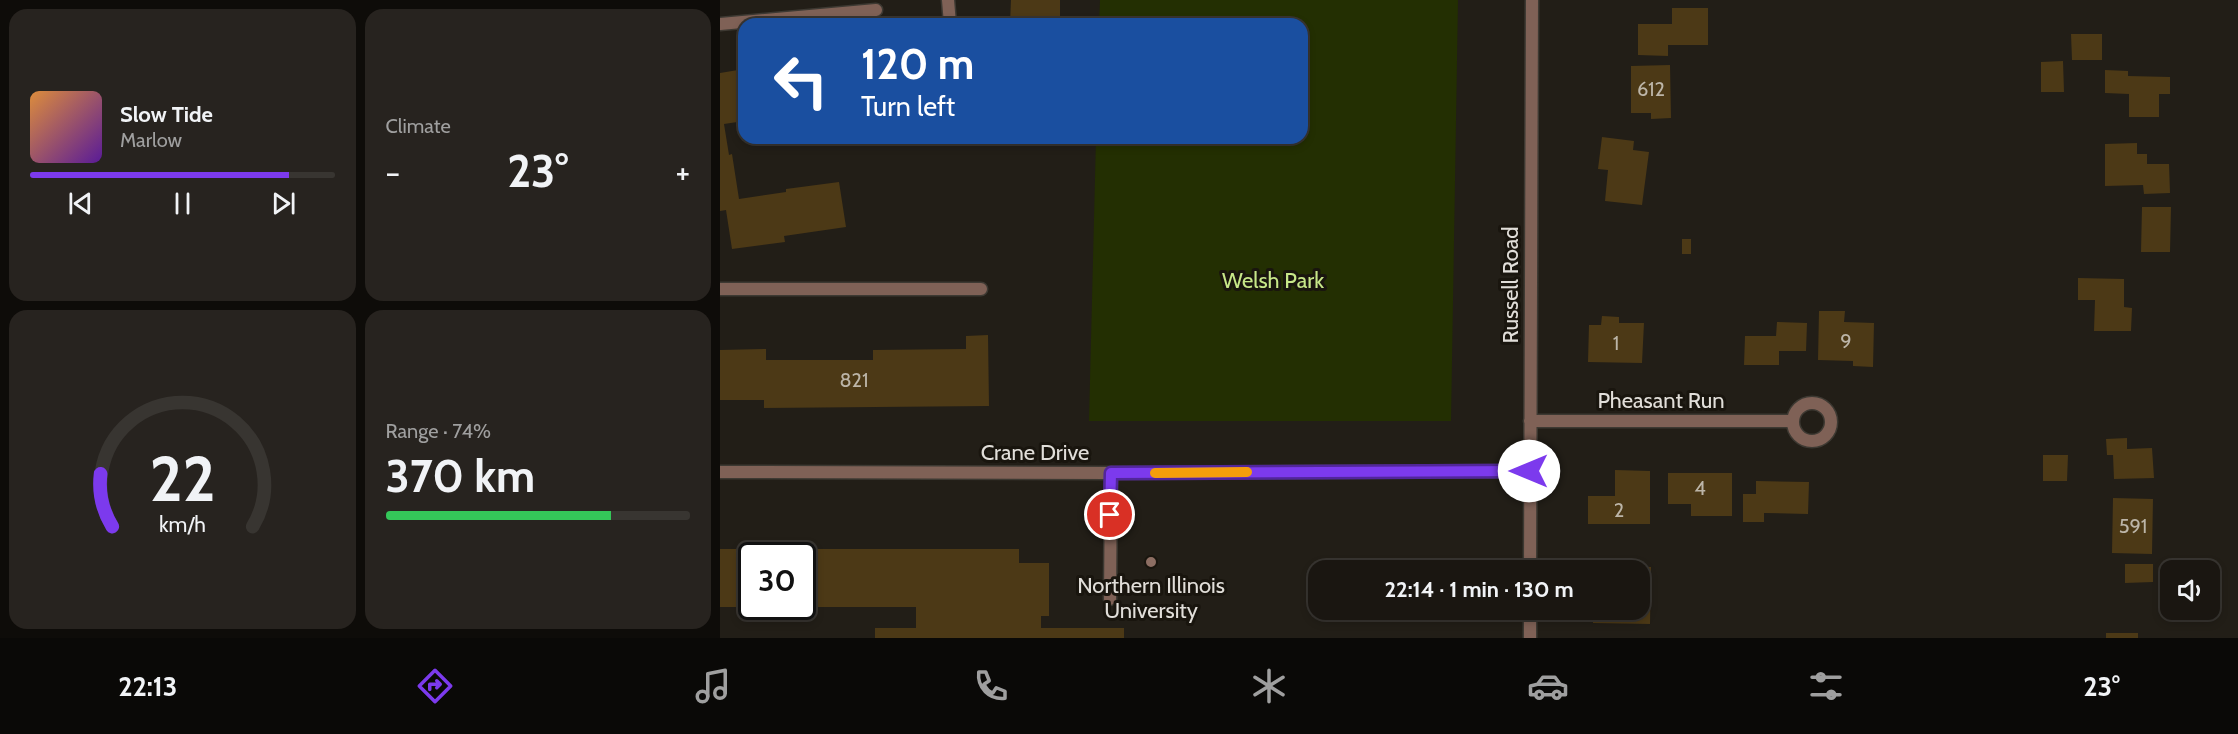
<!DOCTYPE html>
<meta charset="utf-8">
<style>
body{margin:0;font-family:Cabin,sans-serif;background:#27231f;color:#f1f3f6;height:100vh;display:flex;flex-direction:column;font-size:22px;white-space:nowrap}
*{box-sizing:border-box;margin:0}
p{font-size:20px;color:#9f9f9f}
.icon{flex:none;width:33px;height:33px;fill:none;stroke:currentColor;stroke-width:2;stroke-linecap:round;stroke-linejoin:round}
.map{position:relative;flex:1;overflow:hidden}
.panel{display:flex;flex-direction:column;gap:9px;padding:9px;background:#0e0c09;width:720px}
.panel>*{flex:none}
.hud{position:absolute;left:18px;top:18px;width:570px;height:126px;border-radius:18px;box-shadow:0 3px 9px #0003,0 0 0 2px #383531;background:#1a4fa0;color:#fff;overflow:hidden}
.buttons{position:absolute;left:1440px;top:560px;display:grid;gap:12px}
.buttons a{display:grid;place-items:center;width:60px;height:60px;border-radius:12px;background:#1a1611;box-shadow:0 3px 9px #0003,0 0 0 2px #383531;font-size:30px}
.speed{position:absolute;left:18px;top:542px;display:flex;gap:12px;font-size:30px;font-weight:700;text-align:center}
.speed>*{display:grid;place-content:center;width:78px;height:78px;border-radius:50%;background:#1a1611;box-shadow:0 3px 9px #0003,0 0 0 2px #383531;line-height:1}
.speed .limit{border:3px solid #111;border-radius:9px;background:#fff;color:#111}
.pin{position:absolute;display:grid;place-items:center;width:51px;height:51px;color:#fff;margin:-26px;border:3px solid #fff;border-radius:50%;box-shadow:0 2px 6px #0007}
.me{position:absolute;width:66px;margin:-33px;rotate:270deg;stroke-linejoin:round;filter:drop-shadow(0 0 4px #0008)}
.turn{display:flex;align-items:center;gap:21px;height:126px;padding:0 24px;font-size:27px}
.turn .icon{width:78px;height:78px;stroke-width:2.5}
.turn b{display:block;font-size:42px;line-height:51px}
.big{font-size:45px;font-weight:800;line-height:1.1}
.panel .widget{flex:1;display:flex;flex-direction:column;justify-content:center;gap:9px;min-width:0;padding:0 21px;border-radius:18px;background:#27231f}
.panel .dial{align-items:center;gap:0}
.dial svg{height:156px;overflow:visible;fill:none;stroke:#383531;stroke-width:7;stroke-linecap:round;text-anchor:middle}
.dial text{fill:#f1f3f6;stroke:none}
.song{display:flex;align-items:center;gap:18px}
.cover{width:72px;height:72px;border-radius:9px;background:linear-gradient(135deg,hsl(30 70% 55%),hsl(270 70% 35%))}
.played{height:6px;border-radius:3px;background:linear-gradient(90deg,#7c3aed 85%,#383531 85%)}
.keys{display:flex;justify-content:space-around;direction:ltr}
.heat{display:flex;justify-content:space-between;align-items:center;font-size:33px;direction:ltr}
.charge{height:9px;border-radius:4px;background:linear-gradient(90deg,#34c759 74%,#383531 0)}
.panel .tiles{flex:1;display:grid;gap:9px;grid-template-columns:repeat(2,1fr)}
.trip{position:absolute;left:588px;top:560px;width:342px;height:60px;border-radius:18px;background:#1a1611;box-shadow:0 3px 9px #0003,0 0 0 2px #383531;font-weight:800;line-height:60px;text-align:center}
.tab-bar{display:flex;height:96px;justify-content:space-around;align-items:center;background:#0a0907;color:#9f9f9f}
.tab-bar .icon{width:42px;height:42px}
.tab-bar .active{color:#7c3aed}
.tab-bar b{font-size:27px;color:#f1f3f6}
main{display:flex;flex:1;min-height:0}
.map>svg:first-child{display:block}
.green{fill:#232f02}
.building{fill:#4c3916}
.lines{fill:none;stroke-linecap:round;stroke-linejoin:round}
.service-casing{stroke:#3d3932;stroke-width:15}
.minor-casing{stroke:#3d3932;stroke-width:15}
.service{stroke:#7f6156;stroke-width:12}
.minor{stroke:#7f6156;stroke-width:12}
.route-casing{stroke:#51269a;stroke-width:15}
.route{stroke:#7c3aed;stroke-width:10}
.slow{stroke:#f59e0b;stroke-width:10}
.education-dot{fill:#8d6e63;stroke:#19150e;stroke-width:2}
.labels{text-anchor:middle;stroke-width:6;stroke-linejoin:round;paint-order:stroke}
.number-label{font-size:20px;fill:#bcb5a8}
.park-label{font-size:22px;fill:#c7e788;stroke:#19150e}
.street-label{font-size:22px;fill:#e1ded9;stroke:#19150e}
.poi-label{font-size:22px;fill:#e1ded9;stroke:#19150e}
</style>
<main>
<section class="panel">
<div class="tiles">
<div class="widget">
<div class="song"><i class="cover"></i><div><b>Slow Tide</b><p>Marlow</p></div></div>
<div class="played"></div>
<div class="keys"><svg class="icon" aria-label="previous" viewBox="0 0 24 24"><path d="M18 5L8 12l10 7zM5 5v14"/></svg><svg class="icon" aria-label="pause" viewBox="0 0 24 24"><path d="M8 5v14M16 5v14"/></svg><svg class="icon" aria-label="next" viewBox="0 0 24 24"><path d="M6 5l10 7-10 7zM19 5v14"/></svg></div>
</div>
<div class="widget"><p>Climate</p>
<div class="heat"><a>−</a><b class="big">23°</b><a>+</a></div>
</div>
<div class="widget dial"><svg viewBox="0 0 100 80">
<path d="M14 69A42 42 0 1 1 86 69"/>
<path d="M14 69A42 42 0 0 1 8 42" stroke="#7c3aed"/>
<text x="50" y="56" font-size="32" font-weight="700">22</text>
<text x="50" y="72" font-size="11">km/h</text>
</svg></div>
<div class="widget"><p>Range · 74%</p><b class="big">370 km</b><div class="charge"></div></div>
</div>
</section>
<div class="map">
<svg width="1518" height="638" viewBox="0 0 1518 638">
<rect width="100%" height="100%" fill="#221e17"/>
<path class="green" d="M380,0h358l-7,421h-362l7,-283h206v-114h-203z"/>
<path class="building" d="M291,0h49v23l-50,1z
M952,8h36v37h-40v11l-30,-1v-31h34z
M1351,34h31v26h-30z
M1343,61l1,31h-23v-30z
M950,65l1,53 -20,1v-6h-20v-47z
M24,69v52l-20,3 5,31 3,-1 7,45 47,-7v-3l53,-7 7,45 -62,9 1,6 -53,7 -6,-39 -6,1v-138z
M1385,70l23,1v5l42,1v17h-11v23h-30v-23l-24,-1z
M882,137l32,4 -1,9 16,2 -7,53 -37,-4 3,-31 -10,-1z
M1417,143v11h10v10h22l1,29 -26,1 -1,-9 -38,1v-42z
M1422,207h29l-1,45h-29z
M962,239h9v15h-9z
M1358,278l46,1v28l8,1 -1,23h-37l1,-31h-17z
M1099,311h26l-1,11 30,1 -1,44 -20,-1v-5l-35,-1z
M882,316l17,1v6h25l-2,40 -54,-1 1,-37h12z
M1057,322l30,1 -1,28h-27v14h-35l1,-29h31z
M268,335l1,71 -225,2v-8h-44v-50l46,-1v11h107v-10l93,-1v-13z
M1407,438v11l25,-1 2,30 -40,1 -1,-24h-6l-1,-16z
M1323,455h25l-1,26h-24z
M895,470l35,1v53h-62v-28h27z
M948,473h64v43h-41v-12h-23z
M1036,481l53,1 -1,32 -44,-1v9h-21v-28h13z
M1393,498l40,1 -1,55 -40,-1z
M0,549h299v14h30v53h-8v12h83v10h-249v-10h41v-21h-114v-52h-50v52h-32z
M1405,564h28v18l-28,1z
M893,566l38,1 -1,57 -57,-1v-14h47v-39h-27z
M1386,633h32v5h-32z"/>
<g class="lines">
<defs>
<path id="service" d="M228,0l2,24
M0,24l156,-14
M0,289h261
M390,599l1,-126"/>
<path id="minor" d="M1073 422a19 19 0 1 1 38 0a19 19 0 1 1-38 0Z
M810,421h262
M0,472l391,1 418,-2
M810,570l2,-570
M810,609v29"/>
</defs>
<use href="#service" class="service-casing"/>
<use href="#minor" class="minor-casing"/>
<use href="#service" class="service"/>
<use href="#minor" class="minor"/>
</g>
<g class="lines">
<defs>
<path id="route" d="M390,515l1,-42 418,-2"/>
</defs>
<use href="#route" class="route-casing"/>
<use href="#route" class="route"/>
<path class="slow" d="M435,473l92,-1"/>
</g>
<circle class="education-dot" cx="431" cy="562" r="6"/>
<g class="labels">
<g class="number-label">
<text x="931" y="96">612</text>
<text x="1126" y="348">9</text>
<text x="896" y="350">1</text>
<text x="134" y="387">821</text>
<text x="980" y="495">4</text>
<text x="899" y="517">2</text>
<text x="1413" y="533">591</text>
</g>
<g class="park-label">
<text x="553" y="288">Welsh Park</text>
</g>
<g class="street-label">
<text transform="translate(790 285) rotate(-90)" y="8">Russell Road</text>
<text x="941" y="408">Pheasant Run</text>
<text x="315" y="460">Crane Drive</text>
</g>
<g class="poi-label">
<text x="431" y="593">Northern Illinois<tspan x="431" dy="25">University</tspan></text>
</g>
</g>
</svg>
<div class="buttons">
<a><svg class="icon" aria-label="sound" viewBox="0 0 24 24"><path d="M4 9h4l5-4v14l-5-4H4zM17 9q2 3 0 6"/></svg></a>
</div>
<div class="speed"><div class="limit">30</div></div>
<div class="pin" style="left:390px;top:515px;background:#d93025"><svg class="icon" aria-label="arrive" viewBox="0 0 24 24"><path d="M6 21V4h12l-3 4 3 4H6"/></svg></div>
<svg class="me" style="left:809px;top:471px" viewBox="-20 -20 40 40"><circle r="19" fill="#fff"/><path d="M0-13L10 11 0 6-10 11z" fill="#7c3aed"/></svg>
<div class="trip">22:14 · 1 min · 130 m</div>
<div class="hud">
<div class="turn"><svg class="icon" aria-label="left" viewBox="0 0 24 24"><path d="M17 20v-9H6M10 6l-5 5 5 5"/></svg><div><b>120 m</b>Turn left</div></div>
</div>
</div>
</main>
<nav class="tab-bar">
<b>22:13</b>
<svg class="icon active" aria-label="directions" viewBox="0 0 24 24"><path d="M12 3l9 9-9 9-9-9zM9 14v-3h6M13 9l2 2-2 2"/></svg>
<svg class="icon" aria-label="music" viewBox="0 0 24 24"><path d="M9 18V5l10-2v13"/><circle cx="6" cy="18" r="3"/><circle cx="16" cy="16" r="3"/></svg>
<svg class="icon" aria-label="phone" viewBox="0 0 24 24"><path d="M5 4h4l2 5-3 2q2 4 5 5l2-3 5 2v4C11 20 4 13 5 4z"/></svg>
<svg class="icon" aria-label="climate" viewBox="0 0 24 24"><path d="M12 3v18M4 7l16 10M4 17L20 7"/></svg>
<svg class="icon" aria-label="car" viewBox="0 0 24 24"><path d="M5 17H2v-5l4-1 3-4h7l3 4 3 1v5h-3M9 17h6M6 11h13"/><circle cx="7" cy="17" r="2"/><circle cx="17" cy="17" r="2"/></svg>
<svg class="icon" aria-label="filters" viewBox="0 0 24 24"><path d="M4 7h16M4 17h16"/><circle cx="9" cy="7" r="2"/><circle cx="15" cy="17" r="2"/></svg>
<b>23°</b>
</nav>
